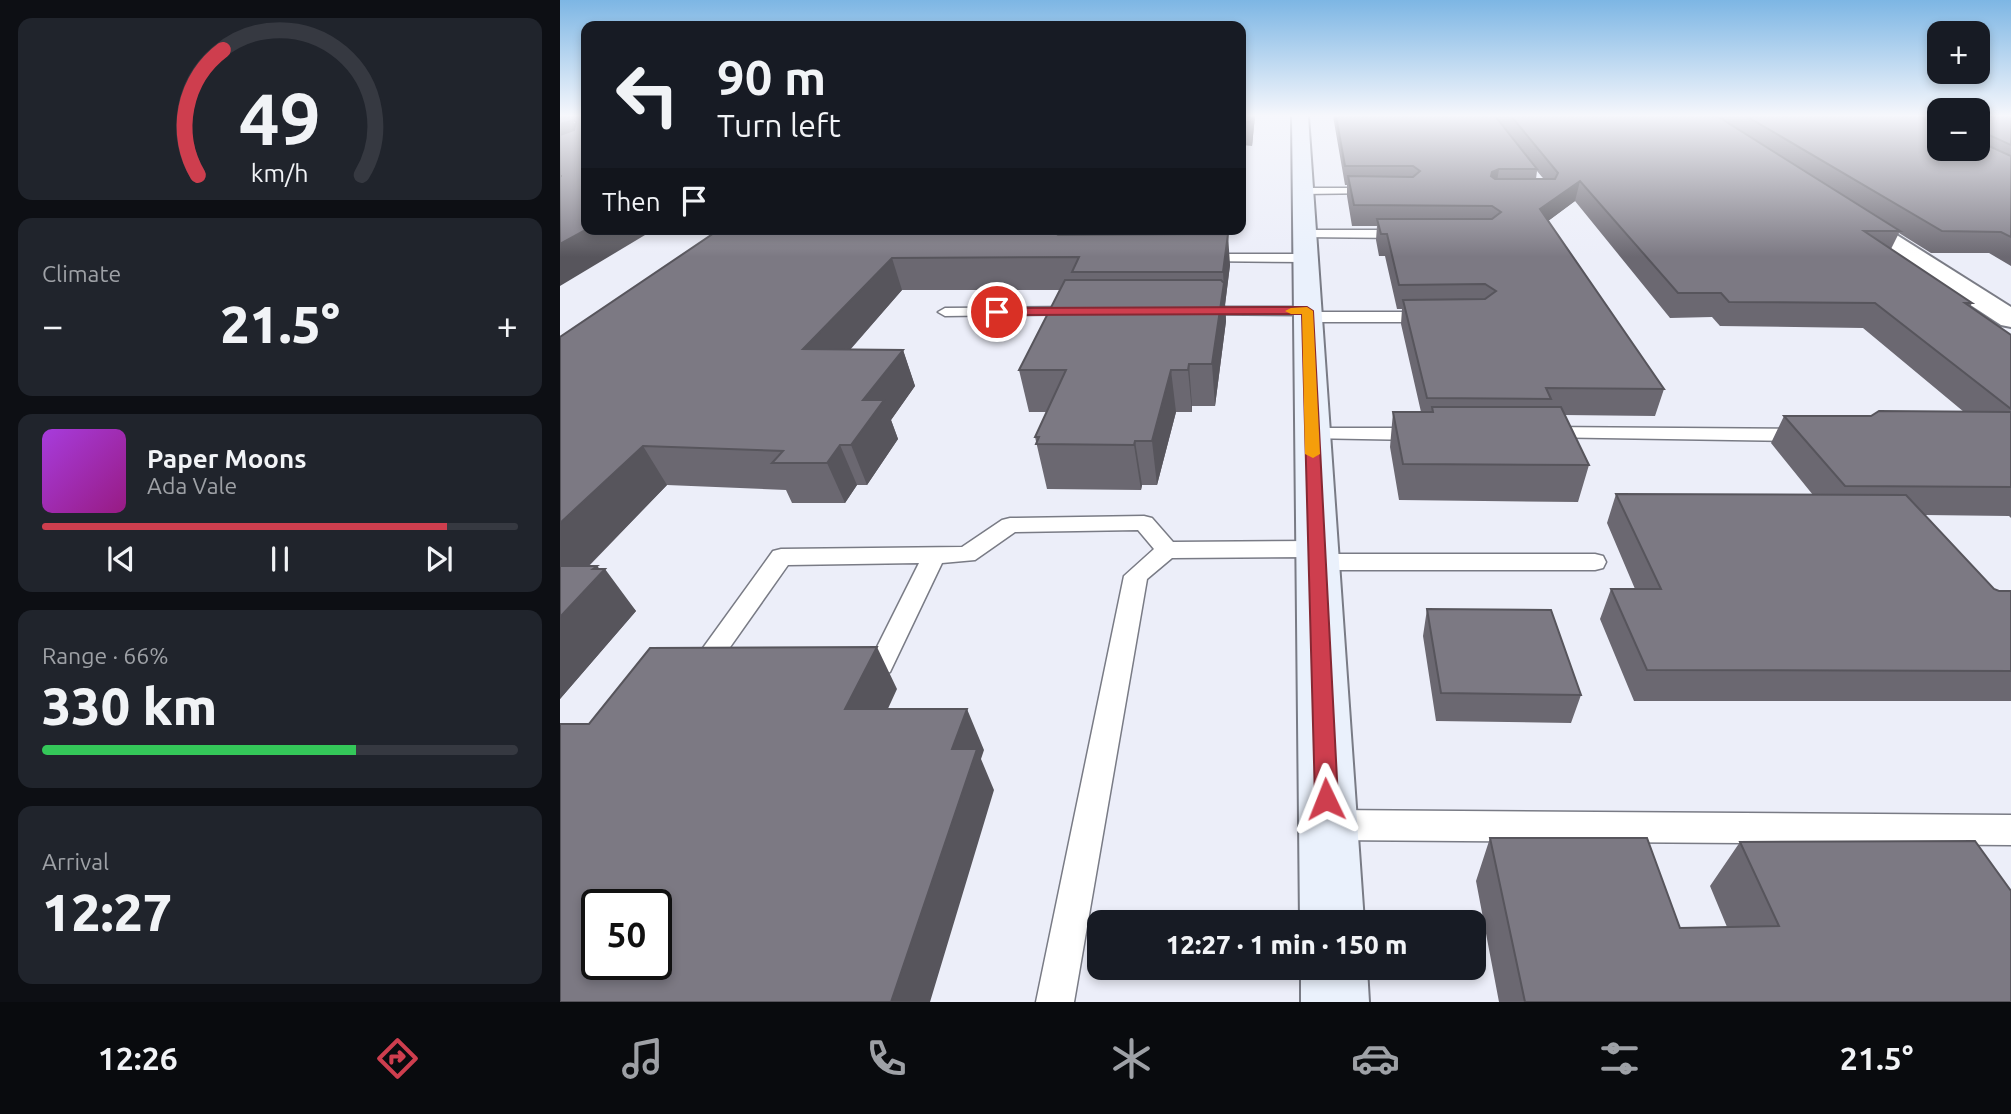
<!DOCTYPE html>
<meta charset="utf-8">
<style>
body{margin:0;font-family:Ubuntu,sans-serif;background:#20242c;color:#f1f3f6;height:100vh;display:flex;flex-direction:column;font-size:26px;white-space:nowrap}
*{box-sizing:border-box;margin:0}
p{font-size:23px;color:#9ea1a6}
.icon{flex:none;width:38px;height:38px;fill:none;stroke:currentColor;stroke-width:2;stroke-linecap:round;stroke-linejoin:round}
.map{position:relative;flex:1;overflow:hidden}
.panel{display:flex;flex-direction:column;gap:18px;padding:18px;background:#0d0f14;width:560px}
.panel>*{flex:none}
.hud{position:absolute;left:21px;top:21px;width:665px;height:214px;border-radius:14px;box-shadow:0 4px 10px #0003;background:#171b24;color:#f1f3f6;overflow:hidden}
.fabs{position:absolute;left:1367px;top:21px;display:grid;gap:14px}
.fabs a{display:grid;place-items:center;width:63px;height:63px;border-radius:14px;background:#171b24;box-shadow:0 4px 10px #0003;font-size:35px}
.speed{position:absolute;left:21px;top:889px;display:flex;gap:14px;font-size:35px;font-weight:700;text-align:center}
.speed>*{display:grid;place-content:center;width:91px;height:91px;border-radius:50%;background:#171b24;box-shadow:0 4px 10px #0003;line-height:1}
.speed .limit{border:4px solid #111;border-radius:10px;background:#fff;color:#111}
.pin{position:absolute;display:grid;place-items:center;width:60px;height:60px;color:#fff;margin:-30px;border:4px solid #fff;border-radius:50%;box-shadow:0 2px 7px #0007}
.me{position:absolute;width:77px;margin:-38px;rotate:358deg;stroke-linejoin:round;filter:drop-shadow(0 0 5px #0008)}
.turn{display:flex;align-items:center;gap:24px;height:147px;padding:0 21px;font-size:32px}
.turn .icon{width:91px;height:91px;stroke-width:2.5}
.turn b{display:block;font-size:49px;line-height:60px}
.then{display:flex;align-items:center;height:66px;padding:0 21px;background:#0003;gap:14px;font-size:26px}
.big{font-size:52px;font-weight:800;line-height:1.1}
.panel .tile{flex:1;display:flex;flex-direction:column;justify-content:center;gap:10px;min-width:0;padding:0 24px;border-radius:14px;background:#20242c}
.panel .dial{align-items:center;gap:0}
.dial svg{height:182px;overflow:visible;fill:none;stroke:#363941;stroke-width:7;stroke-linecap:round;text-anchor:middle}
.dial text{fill:#f1f3f6;stroke:none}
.song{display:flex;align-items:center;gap:21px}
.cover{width:84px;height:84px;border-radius:10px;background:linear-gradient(135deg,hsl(280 70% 55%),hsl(310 70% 35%))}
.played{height:7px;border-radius:4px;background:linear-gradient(90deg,#ce3e4e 85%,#363941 85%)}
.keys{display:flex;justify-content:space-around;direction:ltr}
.heat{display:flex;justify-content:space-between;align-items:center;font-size:38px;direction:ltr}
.charge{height:10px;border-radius:5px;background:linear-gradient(90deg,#34c759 66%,#363941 0)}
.trip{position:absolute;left:527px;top:910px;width:399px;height:70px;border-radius:14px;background:#171b24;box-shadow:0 4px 10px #0003;font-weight:800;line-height:70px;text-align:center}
.tabs{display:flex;height:112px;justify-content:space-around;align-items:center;background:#090b0e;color:#9ea1a6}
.tabs .icon{width:49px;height:49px}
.tabs .current{color:#ce3e4e}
.tabs b{font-size:32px;color:#f1f3f6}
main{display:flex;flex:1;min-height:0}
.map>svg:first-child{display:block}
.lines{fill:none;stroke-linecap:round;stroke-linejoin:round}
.lane-casing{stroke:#797b85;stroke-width:3}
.street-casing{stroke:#797b85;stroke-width:4}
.secondary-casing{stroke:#797b85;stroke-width:4}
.lane{fill:#fff;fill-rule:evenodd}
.street{fill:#fff;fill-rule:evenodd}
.secondary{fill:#eaf1fc;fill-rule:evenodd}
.wall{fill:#6b6871;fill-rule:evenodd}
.shaded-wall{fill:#57555c}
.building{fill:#7c7983;stroke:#57555c;stroke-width:2;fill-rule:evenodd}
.route{fill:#ce3e4e;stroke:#862833;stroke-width:2}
.slow{fill:#f59e0b}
</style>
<main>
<section class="panel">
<div class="tile dial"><svg viewBox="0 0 100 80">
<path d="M14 69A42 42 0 1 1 86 69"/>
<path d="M14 69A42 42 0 0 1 25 14" stroke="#ce3e4e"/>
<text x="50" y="56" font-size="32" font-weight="700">49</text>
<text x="50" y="72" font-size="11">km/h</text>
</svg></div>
<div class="tile"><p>Climate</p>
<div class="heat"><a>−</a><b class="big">21.5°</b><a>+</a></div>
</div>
<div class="tile">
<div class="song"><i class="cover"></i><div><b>Paper Moons</b><p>Ada Vale</p></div></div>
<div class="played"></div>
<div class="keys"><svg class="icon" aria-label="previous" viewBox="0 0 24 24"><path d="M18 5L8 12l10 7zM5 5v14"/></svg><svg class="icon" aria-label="pause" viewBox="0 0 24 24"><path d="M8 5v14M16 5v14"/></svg><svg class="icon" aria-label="next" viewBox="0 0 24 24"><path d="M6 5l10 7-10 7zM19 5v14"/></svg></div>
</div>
<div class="tile"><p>Range · 66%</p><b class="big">330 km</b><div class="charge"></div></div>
<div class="tile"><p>Arrival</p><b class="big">12:27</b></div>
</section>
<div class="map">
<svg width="1451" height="1002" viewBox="0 0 1451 1002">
<rect width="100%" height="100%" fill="#eceef9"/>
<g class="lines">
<defs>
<path id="lane" d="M814,188l5,3 -1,2 -76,1 -5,-3 5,-3z
M744,230h100l6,4 -6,4 -104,-1v-6z
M643,254h102l7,4 -7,4 -107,-1v-6z
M518,307l7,4 -2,3 -138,2 -7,-4 7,-4z
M638,307h109l5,1 1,4h115l8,5 -8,5h-120l-5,-2 -1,-5 -109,-1 -2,-3z
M985,427l258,2 9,6 -9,6 -265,-4 -2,-4z
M752,428h106l9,6 -9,6 -113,-2 -2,-4 2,-4z
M584,516l8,2 21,24 143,-1 8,3 3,5 -3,5h271l8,2 3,6 -3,6 -8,2h-277l-8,-2 -3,-6 3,-5 -138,1 -25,21 -73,423h-38l88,-426 30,-27 -16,-19 -123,2 -40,28 -33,3 -52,109 -9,3 -9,-3 -4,-7 51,-102 -131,2 -79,112 -9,3 -9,-3 -4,-7 86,-119 8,-2 181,-2 40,-27 8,-2z
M770,810l681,5v30l-681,-5 -11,-5 -5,-10 5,-10z"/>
<path id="street" d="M1289,209l8,1 154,97v20l-10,-2 -160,-105 -3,-5 3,-5z"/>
<path id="secondary" d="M732,116h16l56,806h-64z
M741,968h66l2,34h-68z"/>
</defs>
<use href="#lane" class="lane-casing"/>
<use href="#street" class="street-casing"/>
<use href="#secondary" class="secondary-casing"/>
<use href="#lane" class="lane"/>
<use href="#street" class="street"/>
<use href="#secondary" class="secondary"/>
</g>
<path class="wall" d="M681,116h14l-3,30 -10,-1 -1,6z
M773,116h606v33h39v-33h33v150l-22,-13h-58l-32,-20 -8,16 81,54 -2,4 41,28v183l-2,-2 -84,-1 69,74 5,2h12v110h-377l-34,-82 11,-30h24l-28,-66 9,-29 197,1 -42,-52 13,-27h87l93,-4 -101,-84 -143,-2 -8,-9 -42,1 -95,-117 -27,20 116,168 -9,27 -91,-1 25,50 -11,37 -179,-2 -9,-53 3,-35h28l-20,-88 1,-15h-5l-12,-53h-6l-3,-16 1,-14h-25l-5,-30v-11h-2zM977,171l5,6 2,2h-8z
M160,229h505l-1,5 6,31 -5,40 1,16 -11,85h-23v6h-16l-19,73h-15l-1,5 -94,-1 -12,-52 12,-25h-18l-10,-42 41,-80h-158l-52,60h53l12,36 -24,34 7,19 -31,46h-10l-12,18h-53l-6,-13 -119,-5 -78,81h8l39,45 -76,88v-362z
M867,609l154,86 -10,28 -135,-2 -13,-85z
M930,838l190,90 47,-1 -17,-41 30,-44 271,160h-512l-23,-121z"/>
<path class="shaded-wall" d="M692,116h3l-3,30 -1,-24z
M13,120l12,24 -25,10v-30z
M939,169l-3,19 -7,4 3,-20z
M1020,181l-5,20 -39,29 4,-21z
M27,229h68l-95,57v-42z
M489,229h11l4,23 -9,6z
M660,229h5l-4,23z
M668,234l2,31 -5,40 -2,-33z
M332,258l10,32 -84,96 -15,-37z
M664,283l2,38 -11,85 -3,-42z
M343,350l12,36 -24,34 7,19 -31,46 -16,-40 12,-45z
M629,364l3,42v6l-4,-42z
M611,370l5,42 -19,73 -5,-44z
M575,441l7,44 -1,5 -7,-45z
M280,445l17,40 -12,18 -18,-40z
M83,446l24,39 -107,110v-72z
M37,566l5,6 3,-3 31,42 -76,88v-82z
M317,647l20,42 -28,61 -24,-41z
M407,709l17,41 -3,9 13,31 -64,212h-39l61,-253z"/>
<path class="building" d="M0,116h26v113h1l-27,15v-68h2h-2v-41l14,-5 2,-8 -3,-2 -13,4z
M681,116h11l-1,6h-10z
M776,116h159l42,53h-38l-7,3 -1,4 4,3h60l3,-6 -47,-57h206l183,115h-36l108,72h-7l46,32v74l-136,-106 -146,-1 -8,-9h-43l-98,-112 -40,28 124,180 -118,-1 5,11 -124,-1 -24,-98 82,-1 11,-8 -11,-7 -86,1 -12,-51h-6l-4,-15h115l9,-7 -9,-6 -138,-1 -6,-29 65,1 7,-6 -7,-5h-68z
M1186,116h173l20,9v24h39v-8l33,15v81l-10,-5 -59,-1z
M1418,116h33v29l-33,-15z
M160,229h331l7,6 170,-1 -5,38h-151l7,-15 -187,1 -89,91 100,1 -40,50h21l-33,45h-11l-13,18h-55l11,-12 -140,-5 -83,77v-186z
M505,280h156l3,3 -12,81h-23l-1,6h-17l-19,71h-17l-1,4 -98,-1 3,-7h-4l31,-67h-47z
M872,407h129l28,58 -186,-1 -10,-52h40z
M1319,411l132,1v75l-166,-1 -61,-70h87z
M1056,494l290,1 88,94 5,2h12v80l-364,-1 -36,-81h50z
M0,566h37l-4,3h12l-45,48z
M867,609l124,1 30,85 -140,-2z
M317,647l-32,62h122l-15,40h25l-86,253h-331v-278h29l61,-76zM37,905h59v59h-59z
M930,838h157l33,90 99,-2 -39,-84 235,-1 36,50v111h-486z"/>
<linearGradient id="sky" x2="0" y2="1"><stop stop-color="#7db6e4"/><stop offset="0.45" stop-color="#f6f7fc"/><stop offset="1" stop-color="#f6f7fc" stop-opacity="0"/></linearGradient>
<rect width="1451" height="257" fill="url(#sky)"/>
<path class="route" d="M747,307l6,4 25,488 -3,7 -9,3 -8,-3 -3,-7 -13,-485 -305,1 -6,-3 6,-4z"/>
<path class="slow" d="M747,307l6,4 7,143 -7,4 -8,-4 -3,-140h-11l-6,-3 6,-3z"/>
</svg>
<div class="fabs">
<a>+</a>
<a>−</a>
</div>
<div class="speed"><div class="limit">50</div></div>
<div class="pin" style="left:437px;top:312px;background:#d93025"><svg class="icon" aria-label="arrive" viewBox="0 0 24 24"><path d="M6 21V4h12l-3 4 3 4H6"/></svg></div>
<svg class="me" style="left:766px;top:799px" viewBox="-20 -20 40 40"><path d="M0-17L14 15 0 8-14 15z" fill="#ce3e4e" stroke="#fff" stroke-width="4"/></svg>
<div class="trip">12:27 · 1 min · 150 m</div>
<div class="hud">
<div class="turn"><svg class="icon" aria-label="left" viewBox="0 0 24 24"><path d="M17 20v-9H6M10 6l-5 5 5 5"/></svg><div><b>90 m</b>Turn left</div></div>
<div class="then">Then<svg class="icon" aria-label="arrive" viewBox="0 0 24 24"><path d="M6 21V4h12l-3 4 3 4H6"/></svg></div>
</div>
</div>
</main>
<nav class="tabs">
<b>12:26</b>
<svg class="icon current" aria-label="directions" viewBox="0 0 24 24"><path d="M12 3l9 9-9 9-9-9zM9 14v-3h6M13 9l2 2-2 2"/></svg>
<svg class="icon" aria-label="music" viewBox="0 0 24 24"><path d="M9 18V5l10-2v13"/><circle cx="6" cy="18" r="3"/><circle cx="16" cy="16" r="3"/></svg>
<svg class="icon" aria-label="phone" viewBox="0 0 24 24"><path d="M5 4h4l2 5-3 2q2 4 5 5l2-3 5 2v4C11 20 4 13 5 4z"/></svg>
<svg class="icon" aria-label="climate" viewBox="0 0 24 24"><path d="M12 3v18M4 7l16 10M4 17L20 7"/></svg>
<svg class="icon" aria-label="car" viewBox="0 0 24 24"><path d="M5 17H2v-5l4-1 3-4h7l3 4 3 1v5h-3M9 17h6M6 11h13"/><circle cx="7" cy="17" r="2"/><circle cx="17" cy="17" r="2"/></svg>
<svg class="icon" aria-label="filters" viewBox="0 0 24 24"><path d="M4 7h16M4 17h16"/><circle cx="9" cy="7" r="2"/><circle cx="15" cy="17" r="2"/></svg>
<b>21.5°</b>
</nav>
